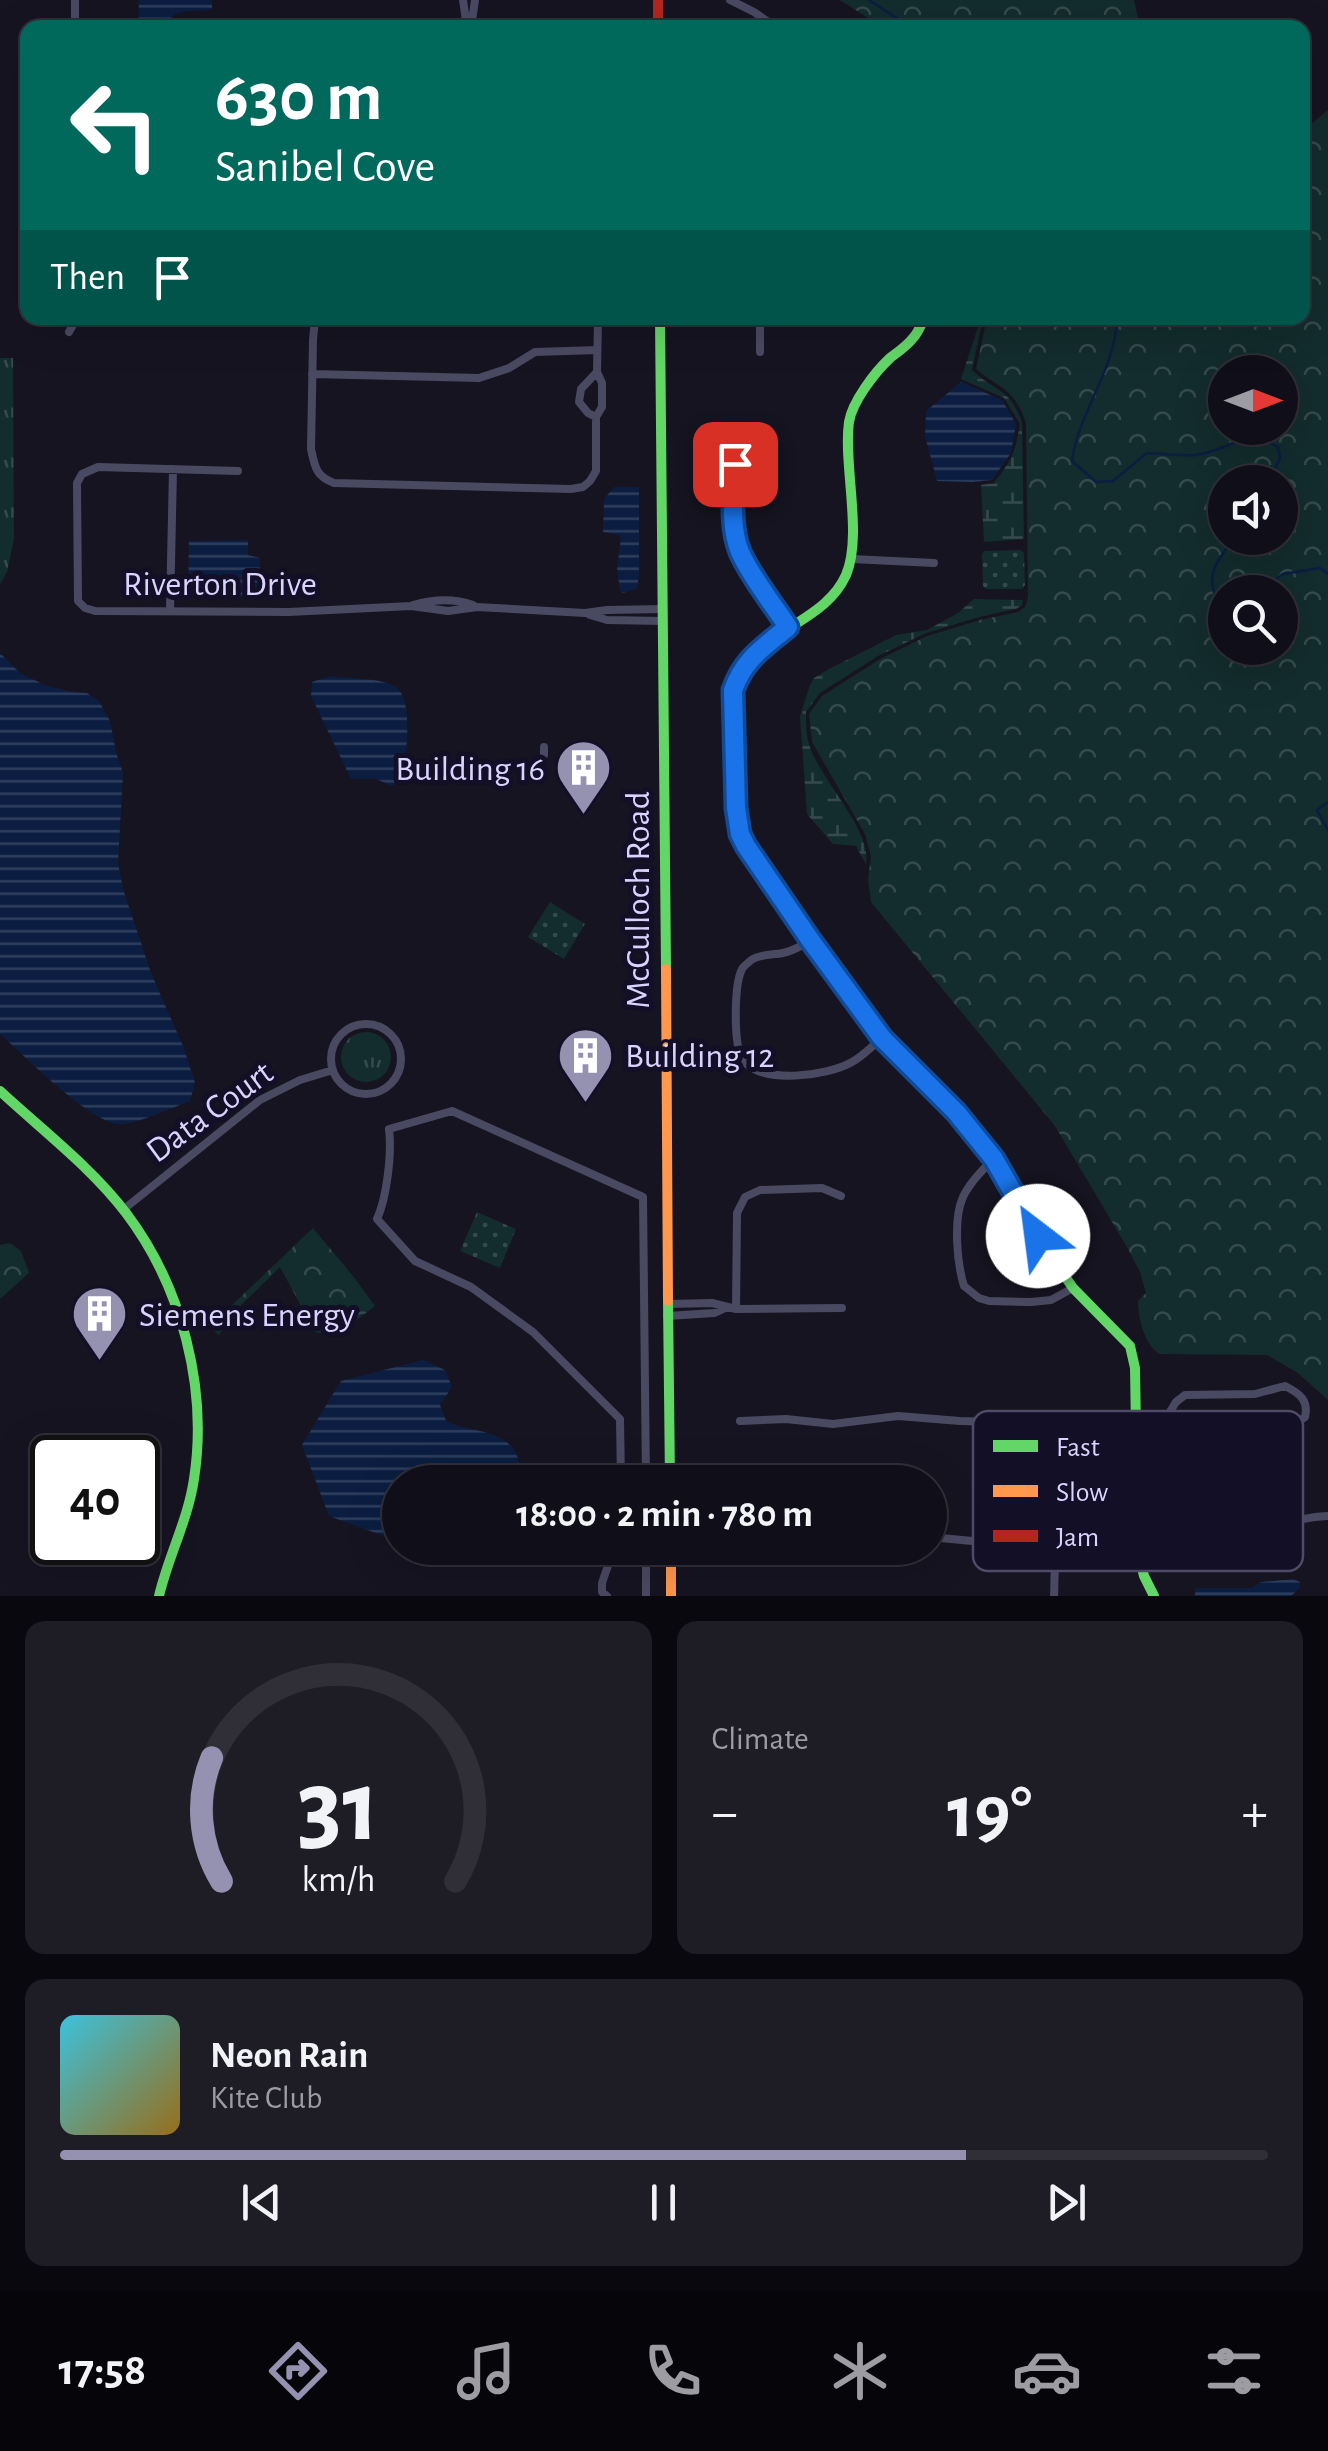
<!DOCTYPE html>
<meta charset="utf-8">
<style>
body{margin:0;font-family:"Alegreya Sans",sans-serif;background:#1e1d26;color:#f1f3f6;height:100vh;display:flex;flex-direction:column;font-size:38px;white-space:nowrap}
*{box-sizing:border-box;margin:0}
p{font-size:32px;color:#9c9ca2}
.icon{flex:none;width:55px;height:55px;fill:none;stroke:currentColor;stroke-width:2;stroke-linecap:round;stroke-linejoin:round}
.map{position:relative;height:1596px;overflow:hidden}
.drawer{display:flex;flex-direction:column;gap:25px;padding:25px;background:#09080e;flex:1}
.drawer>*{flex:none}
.banner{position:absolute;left:20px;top:20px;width:1290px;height:305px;border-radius:20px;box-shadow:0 10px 40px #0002,0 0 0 2px #302f38;background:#00695c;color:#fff;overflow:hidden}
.needle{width:65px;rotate:90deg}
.tools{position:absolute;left:1208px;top:355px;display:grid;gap:20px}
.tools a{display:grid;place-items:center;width:90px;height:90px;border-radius:50%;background:#100f19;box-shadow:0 10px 40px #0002,0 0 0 2px #302f38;font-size:50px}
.speed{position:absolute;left:30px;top:1435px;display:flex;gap:20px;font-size:50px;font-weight:700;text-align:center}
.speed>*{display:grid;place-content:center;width:130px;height:130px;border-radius:50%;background:#100f19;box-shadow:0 10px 40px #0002,0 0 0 2px #302f38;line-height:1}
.speed .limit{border:5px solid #111;border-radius:15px;background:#fff;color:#111}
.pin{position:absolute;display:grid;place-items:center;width:85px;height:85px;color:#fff;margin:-42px;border-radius:20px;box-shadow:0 5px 15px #0006}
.me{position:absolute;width:110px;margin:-55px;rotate:330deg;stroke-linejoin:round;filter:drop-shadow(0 0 8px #0008)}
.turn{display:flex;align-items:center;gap:35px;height:210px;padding:0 30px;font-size:45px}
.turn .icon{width:130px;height:130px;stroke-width:2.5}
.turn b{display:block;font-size:70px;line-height:85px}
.then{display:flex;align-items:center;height:95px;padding:0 30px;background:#0003;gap:20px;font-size:38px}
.big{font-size:75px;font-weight:700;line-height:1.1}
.drawer .card{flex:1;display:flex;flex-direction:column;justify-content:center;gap:15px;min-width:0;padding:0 35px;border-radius:20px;background:#1e1d26}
.drawer .dial{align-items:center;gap:0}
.dial svg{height:260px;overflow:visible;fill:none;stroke:#302f38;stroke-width:7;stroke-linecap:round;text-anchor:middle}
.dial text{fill:#f1f3f6;stroke:none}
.song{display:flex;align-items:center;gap:30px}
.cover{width:120px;height:120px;border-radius:15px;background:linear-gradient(135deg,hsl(190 70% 55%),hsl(40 70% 35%))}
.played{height:10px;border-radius:5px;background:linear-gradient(90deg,#9591b1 75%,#302f38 75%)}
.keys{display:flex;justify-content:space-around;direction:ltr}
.heat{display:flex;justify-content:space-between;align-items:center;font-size:55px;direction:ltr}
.drawer .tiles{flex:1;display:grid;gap:25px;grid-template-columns:1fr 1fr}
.card:last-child{grid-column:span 2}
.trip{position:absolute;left:382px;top:1465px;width:565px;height:100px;border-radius:50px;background:#100f19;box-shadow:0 10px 40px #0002,0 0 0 2px #302f38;font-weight:700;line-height:100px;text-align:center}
.tab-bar{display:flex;height:160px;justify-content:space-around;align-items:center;background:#06060a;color:#9c9ca2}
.tab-bar .icon{width:70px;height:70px}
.tab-bar .current{color:#9591b1}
.tab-bar b{font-size:45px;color:#f1f3f6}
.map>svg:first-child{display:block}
.grass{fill:url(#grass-tufts)}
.forest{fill:url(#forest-crowns);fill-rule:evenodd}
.wetland{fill:url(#wetland-marsh)}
.park{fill:url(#park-dots)}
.water{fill:url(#water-rules)}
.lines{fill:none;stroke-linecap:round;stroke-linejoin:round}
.stream{stroke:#0b1e41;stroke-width:2.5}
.street{stroke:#4a4962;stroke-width:8}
.fast{stroke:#63d668;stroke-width:10}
.slow{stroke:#ff974d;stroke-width:10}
.jam{stroke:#b3261e;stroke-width:10}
.route-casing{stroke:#114b97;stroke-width:25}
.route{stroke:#1a73e8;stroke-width:18}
.labels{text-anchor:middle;stroke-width:10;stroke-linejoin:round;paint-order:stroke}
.street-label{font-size:35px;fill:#d9d4ff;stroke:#130f26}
.poi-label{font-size:35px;fill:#d9d4ff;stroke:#130f26;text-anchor:start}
.key{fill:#130f26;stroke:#4e4a67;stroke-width:2.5}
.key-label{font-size:28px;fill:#d9d4ff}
</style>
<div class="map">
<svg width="1328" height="1596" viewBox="0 0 1328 1596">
<defs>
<pattern id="grass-tufts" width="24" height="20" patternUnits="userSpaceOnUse" patternTransform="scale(2.5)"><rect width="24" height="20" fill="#132c2d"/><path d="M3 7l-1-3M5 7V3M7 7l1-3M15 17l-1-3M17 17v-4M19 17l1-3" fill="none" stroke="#354a4c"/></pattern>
<pattern id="forest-crowns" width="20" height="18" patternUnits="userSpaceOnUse" patternTransform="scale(2.5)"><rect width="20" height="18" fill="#132c2d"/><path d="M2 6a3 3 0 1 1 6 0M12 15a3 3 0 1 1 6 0" fill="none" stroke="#354a4c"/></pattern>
<pattern id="wetland-marsh" width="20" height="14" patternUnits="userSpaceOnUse" patternTransform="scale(2.5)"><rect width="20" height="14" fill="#132c2d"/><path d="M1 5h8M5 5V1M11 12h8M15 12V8" fill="none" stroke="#354a4c"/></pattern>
<pattern id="park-dots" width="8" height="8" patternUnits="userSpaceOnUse" patternTransform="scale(2.5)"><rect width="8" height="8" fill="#132c2d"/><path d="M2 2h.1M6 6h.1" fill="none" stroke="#354a4c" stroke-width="1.8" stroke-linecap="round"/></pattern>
<pattern id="water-rules" width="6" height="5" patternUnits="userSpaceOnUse" patternTransform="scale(2.5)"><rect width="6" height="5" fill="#0b1e41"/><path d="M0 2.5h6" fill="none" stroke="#2e3e5e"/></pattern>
</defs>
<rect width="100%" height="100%" fill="#161421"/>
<path class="grass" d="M0,358h13l1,181 -7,33 -7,12z
M341 1057a25 25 0 1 1 50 0a25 25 0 1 1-50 0Z"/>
<path class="forest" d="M840,0h294l6,27h-258z
M1328,110v1290l-30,-27 -31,-18 -107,-1c-15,-8 -22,-36 -22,-53l8,-8 -6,-21 -13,-25 -72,-121 -184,-224 -3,-23 3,-23 -6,-22 -53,-92 -3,-28 13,-18 58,-37 47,-23 53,-16 38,-8 7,-5 3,-10 -2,-174c-12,-35 -24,-33 -50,-54l11,-51h315l1,-187zM1280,372v56h-55v-56zM1280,482v56h-55v-56zM1280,592v56h-55v-56z
M313,1228l40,48 22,30 -40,30 -20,-4 -35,-65 -44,43 -17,25 -10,-8z
M10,1243l11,8 8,22 -29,26v-54z"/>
<path class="wetland" d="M981,318h2l-11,52c24,23 38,17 50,53l2,116 -40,3 -3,-57 13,-2c18,-23 21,-30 26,-59l-16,-26 -43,-19z
M974,599l49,1 -1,5 -6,4 -37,8 -53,16 -48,23 -58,37 -14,19c0,10 0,23 3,32 10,35 63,85 57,120l-10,-18 -23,-2 -26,-30 -7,-98 10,-31 4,-7 15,-9 67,-34 31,-5 31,-17z"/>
<path class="park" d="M1021,550l3,3 1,32 -3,4h-36l-3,-3 -1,-32 2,-3z
M550,902l35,22 -21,35 -36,-22z
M477,1212l39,17 -16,39 -40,-17z"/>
<path class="water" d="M139,0h73v9c-18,5 -38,-5 -46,18h-28z
M961,382l41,18 14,24 -5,29 -19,27 -20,2 -35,-1 -12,-45 1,-25z
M614,487h25v88l-2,14 -14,4 -3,-2 -3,-23 4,-30 -5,-4 -13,-2 1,-33z
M248,540v15l12,3 -1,40 -71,-4 1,-53z
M0,653l20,20 27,13 26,6 14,1 12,8 11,20 6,31 7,21 -5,90 5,26 28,84 32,73 12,37 -5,18c-19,7 -46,20 -66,23 -29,5 -101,-70 -124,-90z
M330,676c20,3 46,1 64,10 21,10 11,69 10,91l-12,9 -16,-7h-25l-40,-83 1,-14z
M423,1360l22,10 7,17 -12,18 6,16c23,12 53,7 68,29 6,8 6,23 8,32h-122v60l-71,-26 -27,-71 39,-64z
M1293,1579l7,3v6l-9,8h-96v-8h57l9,-6z"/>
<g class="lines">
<path class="stream" d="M869,0l43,28
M1117,318c-2,54 -39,94 -45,143l24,21 17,-1 34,-28c16,1 33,3 48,2 31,-3 50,-28 83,-8l2,11 -11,24
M1260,592l23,-18 37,-6 8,6
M1225,600l-9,-2c-11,-26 4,-41 19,-60
M1328,802l-11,8 11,20"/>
<path class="street" d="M75,0v28
M463,0l4,28
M730,0l24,12 23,16
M471,28l4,-28
M315,318l-2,22 -2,109c4,19 5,27 23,34l237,6 12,-2 7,-6 6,-10v-54l6,-10v-24l-5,-11 1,-54
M69,332l8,-14
M760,352v-34
M312,374l167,4 30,-10 26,-16 62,-2
M596,417l-8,-4 -9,-11 2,-13 16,-17
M735,464c-1,24 -4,49 1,72 5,30 35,65 52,91
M238,471l-140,-4 -16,7 -5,9 1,118 7,7 10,3 194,1 122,-6 37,5 29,-4 108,6 22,-3 56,-1
M852,559l82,4
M413,605c21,-6 40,-7 60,0
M170,610l3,-141
M590,615l17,5 56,1
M544,755v-8
M811,941c-9,4 -18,10 -28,12 -10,2 -21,1 -30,6 -2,1 -10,8 -11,10 -8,16 -9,77 1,91 18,25 85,16 109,2 11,-6 20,-16 30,-24
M331 1059a35 35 0 1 1 70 0a35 35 0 1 1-70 0Z
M994,1159c-12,11 -24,23 -31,38 -10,22 -6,66 1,89l15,12 10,3 42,1 20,-2 22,-12
M124,1209l136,-109 40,-20 33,-10
M667,1304l45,-1 24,6 106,-1
M736,1309l1,-96 8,-16 15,-7 62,-2 19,8
M667,1316l47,-3 13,-6
M1285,1386c14,7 24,14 20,31l-22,16 -93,2 -14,-5 -8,-15 8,-13 9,-7 70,-1z
M740,1421l46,-2 47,5 65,-8 62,5 82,2 34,-5 92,-3
M621,1482l-1,-63 -87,-87 -62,-45 -56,-26 -38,-42c10,-22 15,-66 12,-90l63,-18 191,86 3,285
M930,1537l53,5 76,-23 25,-5 38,2
M646,1548v48
M607,1596l-5,-4v-9l12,-35
M1054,1596c1,-14 -1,-33 5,-46 17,-32 89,-38 120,-29 8,2 14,6 22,8 12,4 25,4 38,4 31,0 58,-17 89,-17"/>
<path class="fast" d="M660,318l6,651
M924,318c-3,7 -6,15 -11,20 -6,8 -15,14 -23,20 -15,14 -38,44 -41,64 -6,43 14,113 -3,153 -12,27 -37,40 -61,56 -19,12 -39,26 -48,48 -13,35 -3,107 1,145l2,11 21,34 121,169 75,74 37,47 44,78 35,51 57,58 5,22 3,183 6,25 10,20
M0,1091c42,39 91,76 126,122 56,74 82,175 68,266 -6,41 -26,78 -35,117
M668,1301l2,181"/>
<path class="slow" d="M666,969l2,332
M671,1548v48"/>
<path class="jam" d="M658,0v28"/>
</g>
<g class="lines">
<defs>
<path id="route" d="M735,464c-1,28 -6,61 5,88 11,25 33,52 48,75 -25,21 -44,32 -55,63l3,118 4,26 6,12 65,95 71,97 74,74 38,47 44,77"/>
</defs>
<use href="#route" class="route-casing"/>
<use href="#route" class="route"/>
</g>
<defs>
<symbol id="building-pin" viewBox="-11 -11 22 30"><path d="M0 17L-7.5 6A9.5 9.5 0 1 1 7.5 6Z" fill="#9591b1" stroke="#130f26"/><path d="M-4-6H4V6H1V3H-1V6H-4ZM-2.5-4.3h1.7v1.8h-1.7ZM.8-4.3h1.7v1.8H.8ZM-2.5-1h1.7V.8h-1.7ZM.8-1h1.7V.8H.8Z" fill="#fff"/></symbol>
</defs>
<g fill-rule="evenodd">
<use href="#building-pin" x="552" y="736" width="63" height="86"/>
<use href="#building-pin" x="554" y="1024" width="63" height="86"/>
<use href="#building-pin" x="68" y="1282" width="63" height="86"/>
</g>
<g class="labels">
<g class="street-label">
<text x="220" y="595">Riverton Drive</text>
<text transform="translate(637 900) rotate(-90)" y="12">McCulloch Road</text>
<text transform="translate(209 1111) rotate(-36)" y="12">Data Court</text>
</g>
<g class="poi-label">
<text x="545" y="780" text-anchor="end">Building 16</text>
<text x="625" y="1067">Building 12</text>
<text x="139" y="1326">Siemens Energy</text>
</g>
</g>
<rect x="973" y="1411" width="330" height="160" rx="15" class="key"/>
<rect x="993" y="1440" width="45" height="12" fill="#63d668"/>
<rect x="993" y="1485" width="45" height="12" fill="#ff974d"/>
<rect x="993" y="1530" width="45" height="12" fill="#b3261e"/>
<g class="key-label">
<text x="1056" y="1456">Fast</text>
<text x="1056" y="1501">Slow</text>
<text x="1056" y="1546">Jam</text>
</g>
</svg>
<div class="tools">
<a><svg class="needle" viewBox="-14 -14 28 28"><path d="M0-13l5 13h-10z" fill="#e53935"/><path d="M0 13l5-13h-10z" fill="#9c9ca2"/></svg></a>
<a><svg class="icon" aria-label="sound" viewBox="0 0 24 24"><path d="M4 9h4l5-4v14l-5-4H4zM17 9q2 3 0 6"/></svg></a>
<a><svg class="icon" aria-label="search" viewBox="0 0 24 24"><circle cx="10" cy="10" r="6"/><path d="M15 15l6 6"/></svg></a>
</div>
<div class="speed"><div class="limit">40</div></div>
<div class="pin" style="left:735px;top:464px;background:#d93025"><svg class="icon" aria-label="arrive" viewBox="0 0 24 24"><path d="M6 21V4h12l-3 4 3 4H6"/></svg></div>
<svg class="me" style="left:1038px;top:1236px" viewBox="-20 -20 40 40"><circle r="19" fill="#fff"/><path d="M0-13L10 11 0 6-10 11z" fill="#1a73e8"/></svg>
<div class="trip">18:00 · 2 min · 780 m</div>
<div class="banner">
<div class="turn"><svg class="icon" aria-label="left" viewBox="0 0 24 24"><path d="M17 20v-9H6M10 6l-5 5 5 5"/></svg><div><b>630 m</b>Sanibel Cove</div></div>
<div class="then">Then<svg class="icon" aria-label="arrive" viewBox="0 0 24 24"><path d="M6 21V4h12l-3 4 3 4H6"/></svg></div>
</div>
</div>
<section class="drawer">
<div class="tiles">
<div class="card dial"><svg viewBox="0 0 100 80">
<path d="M14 69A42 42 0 1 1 86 69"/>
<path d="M14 69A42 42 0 0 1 11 31" stroke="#9591b1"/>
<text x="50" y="56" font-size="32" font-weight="700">31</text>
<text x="50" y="72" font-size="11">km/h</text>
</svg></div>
<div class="card"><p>Climate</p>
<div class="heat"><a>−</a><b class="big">19°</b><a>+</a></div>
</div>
<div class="card">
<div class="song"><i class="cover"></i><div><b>Neon Rain</b><p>Kite Club</p></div></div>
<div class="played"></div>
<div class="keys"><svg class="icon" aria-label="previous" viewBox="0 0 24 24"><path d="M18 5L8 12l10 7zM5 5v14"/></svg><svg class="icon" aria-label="pause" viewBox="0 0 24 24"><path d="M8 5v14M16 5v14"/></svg><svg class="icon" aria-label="next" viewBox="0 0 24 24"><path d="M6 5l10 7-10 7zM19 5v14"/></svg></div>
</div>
</div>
</section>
<nav class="tab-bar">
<b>17:58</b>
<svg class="icon current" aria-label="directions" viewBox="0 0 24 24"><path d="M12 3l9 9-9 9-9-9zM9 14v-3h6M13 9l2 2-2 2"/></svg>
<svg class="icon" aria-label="music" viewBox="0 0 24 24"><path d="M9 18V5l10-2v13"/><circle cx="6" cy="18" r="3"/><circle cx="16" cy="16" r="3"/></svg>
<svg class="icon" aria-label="phone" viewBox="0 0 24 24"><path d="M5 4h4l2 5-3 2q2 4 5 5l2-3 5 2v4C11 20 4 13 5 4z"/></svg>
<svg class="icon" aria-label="climate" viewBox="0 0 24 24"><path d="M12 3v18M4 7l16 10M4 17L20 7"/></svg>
<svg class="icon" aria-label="car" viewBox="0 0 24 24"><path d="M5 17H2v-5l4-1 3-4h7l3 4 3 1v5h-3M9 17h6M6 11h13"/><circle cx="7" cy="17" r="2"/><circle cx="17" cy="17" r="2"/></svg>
<svg class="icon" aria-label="filters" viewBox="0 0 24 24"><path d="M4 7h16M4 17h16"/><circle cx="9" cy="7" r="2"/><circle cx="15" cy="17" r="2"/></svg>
</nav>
